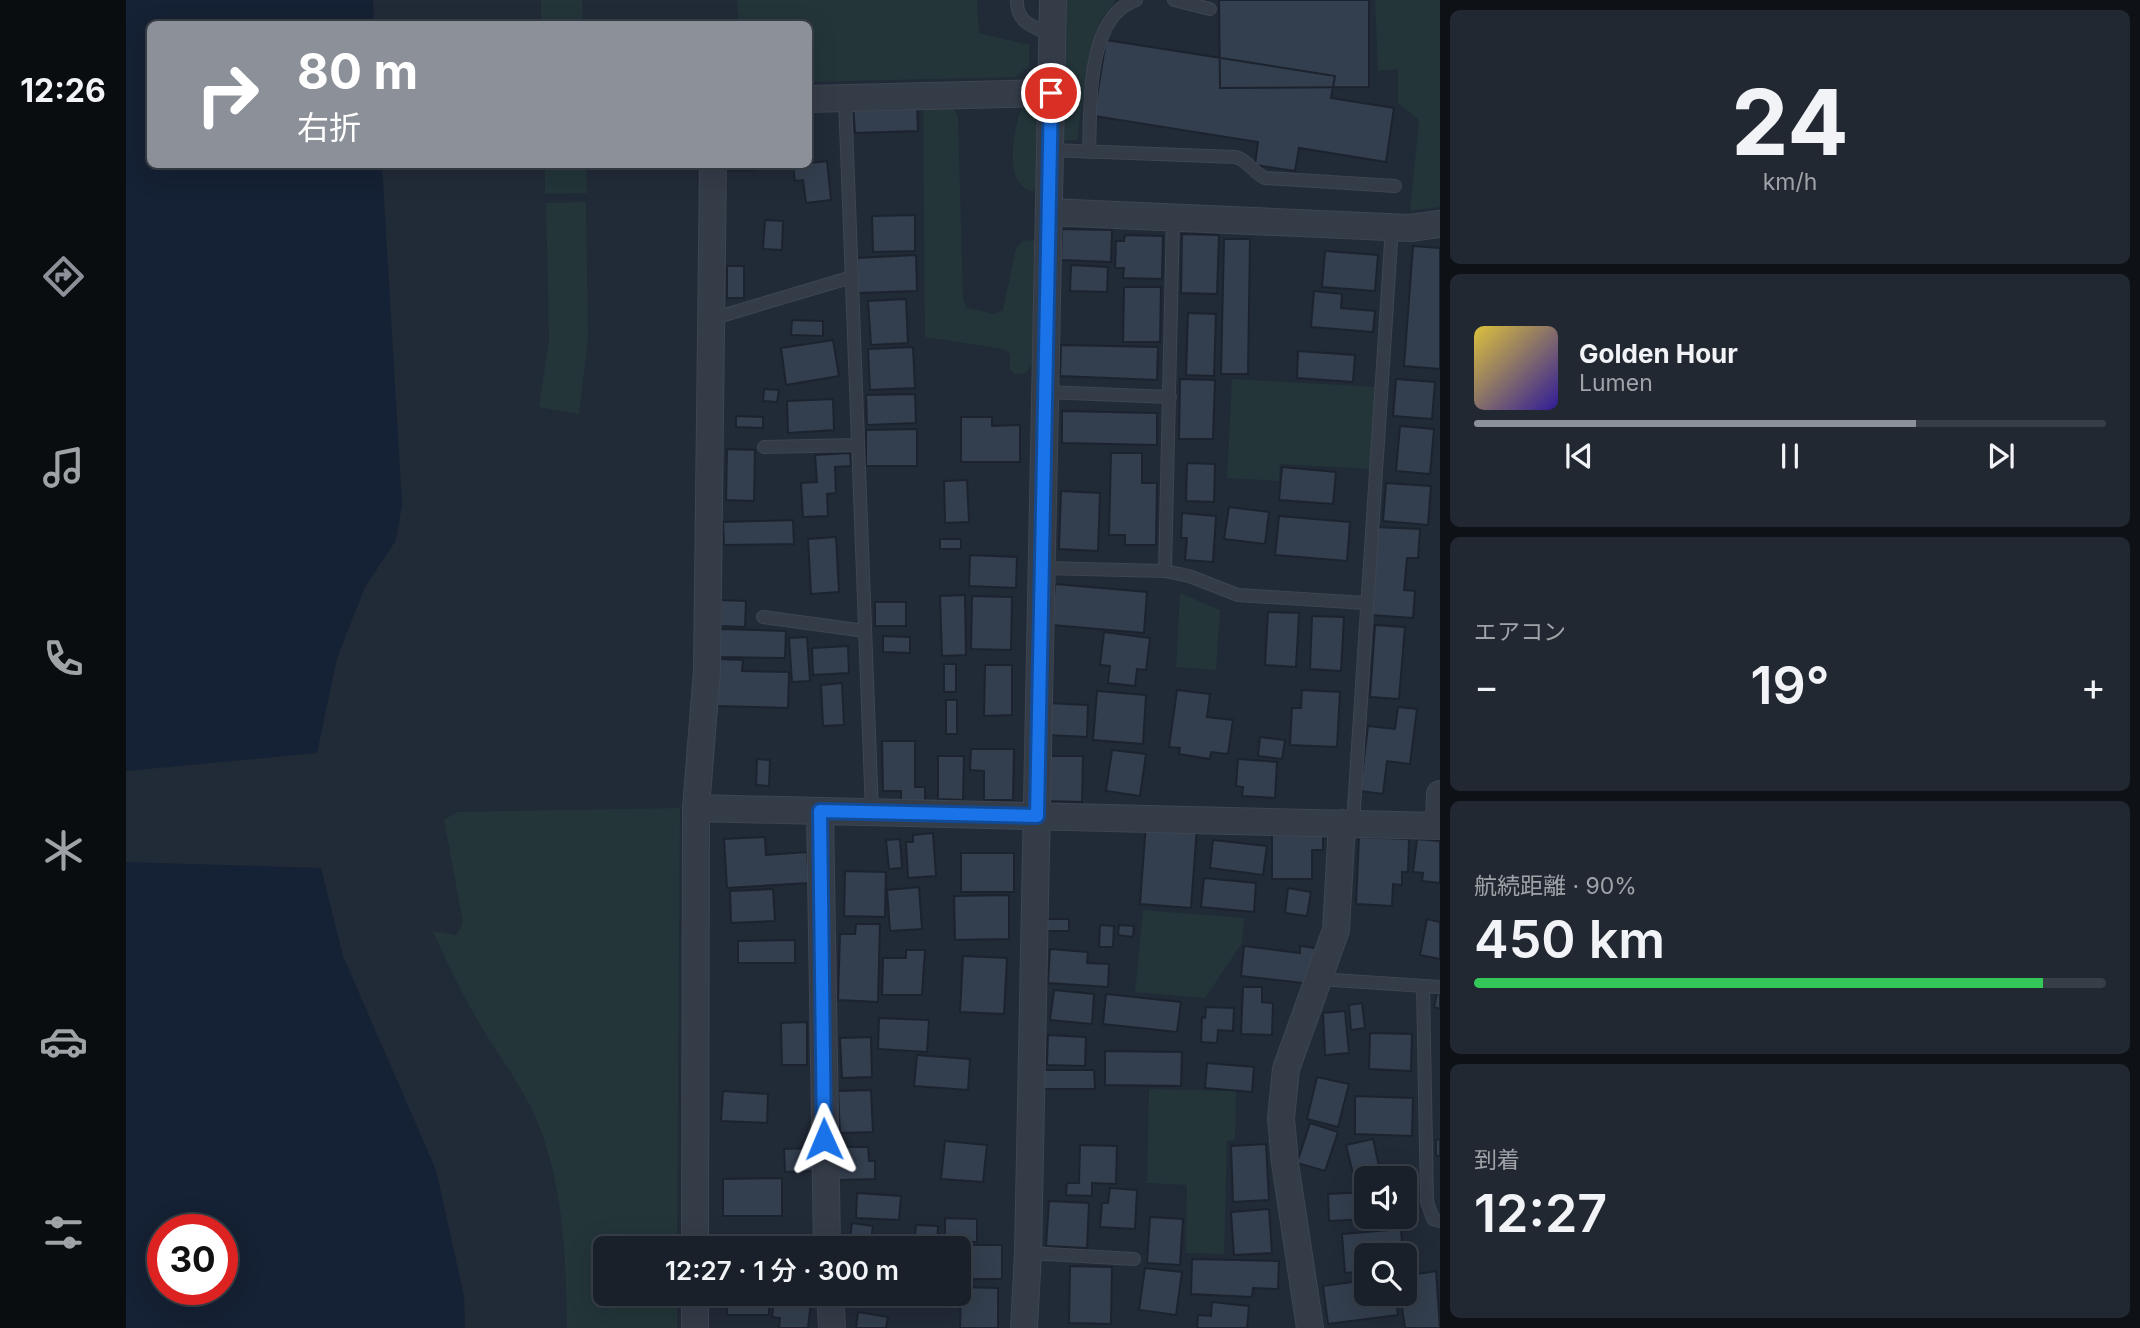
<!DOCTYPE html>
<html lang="ja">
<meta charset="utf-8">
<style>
body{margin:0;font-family:Inter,"Noto Sans JP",sans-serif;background:#222831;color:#f1f3f6;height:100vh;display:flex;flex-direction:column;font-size:26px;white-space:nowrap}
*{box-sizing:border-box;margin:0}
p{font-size:23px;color:#9fa3a8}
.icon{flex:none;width:38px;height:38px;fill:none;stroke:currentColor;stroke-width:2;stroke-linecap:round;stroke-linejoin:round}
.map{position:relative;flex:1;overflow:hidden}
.details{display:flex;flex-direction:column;gap:10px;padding:10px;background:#0e1217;width:700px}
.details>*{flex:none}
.banner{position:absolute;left:21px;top:21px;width:665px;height:147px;border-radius:10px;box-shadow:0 7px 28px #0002,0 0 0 2px #373e46;background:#8c9099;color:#fff;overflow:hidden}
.controls{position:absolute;left:1228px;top:1166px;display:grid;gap:14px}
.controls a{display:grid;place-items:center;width:63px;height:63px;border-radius:10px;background:#192029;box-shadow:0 7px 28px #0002,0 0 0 2px #373e46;font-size:35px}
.speed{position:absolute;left:21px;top:1214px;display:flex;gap:14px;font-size:35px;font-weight:700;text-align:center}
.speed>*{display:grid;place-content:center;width:91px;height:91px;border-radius:50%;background:#192029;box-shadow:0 7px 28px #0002,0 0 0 2px #373e46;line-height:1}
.speed .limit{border:10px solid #d22;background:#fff;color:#111}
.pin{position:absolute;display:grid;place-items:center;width:60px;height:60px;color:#fff;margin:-30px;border:4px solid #fff;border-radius:50%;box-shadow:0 2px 7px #0007}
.me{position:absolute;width:77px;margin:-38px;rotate:359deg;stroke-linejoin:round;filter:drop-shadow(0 0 5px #0008)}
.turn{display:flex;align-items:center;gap:24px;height:147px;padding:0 35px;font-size:32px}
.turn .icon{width:91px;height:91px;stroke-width:2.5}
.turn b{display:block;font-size:49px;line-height:60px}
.big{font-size:52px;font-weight:600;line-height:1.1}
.details .card{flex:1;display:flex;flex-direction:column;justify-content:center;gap:10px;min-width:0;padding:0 24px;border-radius:10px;background:#222831}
.details .dial{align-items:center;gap:0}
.dial b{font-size:91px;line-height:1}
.song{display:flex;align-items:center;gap:21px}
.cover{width:84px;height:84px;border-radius:10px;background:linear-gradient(135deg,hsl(50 70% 55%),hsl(250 70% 35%))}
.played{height:7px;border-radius:4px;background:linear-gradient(90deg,#8c9099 70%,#373e46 70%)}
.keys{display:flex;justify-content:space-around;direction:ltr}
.heat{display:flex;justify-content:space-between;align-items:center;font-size:38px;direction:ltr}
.charge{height:10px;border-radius:5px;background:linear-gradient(90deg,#34c759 90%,#373e46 0)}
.trip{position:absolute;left:467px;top:1236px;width:378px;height:70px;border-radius:10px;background:#192029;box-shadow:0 7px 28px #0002,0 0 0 2px #373e46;font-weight:600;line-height:70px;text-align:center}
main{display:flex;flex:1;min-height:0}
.dock{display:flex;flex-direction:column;width:126px;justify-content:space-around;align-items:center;background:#0a0d10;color:#9fa3a8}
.dock .icon{width:49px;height:49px}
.dock .active{color:#8c9099}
.dock b{font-size:32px;color:#f1f3f6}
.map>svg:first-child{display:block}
.green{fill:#233539}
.water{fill:#152134;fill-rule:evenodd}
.building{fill:#333e4e;stroke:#1c232f;stroke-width:2}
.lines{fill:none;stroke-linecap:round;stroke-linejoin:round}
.service-casing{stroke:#3e4552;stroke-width:14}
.minor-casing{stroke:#3e4552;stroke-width:28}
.service{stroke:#343c48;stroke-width:12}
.minor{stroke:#343c48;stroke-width:26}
.route-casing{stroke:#114b97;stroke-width:18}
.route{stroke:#1a73e8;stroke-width:12}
</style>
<main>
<nav class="dock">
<b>12:26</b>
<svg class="icon active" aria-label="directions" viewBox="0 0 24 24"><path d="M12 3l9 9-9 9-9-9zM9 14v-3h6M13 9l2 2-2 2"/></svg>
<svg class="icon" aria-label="music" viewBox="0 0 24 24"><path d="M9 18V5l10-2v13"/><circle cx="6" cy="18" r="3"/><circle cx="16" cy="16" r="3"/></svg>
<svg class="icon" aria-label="phone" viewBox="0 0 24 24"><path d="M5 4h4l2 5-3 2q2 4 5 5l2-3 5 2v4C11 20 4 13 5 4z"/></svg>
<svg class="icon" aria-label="climate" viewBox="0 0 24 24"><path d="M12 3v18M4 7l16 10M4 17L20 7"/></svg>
<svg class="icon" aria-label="car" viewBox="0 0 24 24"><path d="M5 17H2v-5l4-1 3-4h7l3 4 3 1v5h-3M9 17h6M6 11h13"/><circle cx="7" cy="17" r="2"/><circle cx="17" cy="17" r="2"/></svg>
<svg class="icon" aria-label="filters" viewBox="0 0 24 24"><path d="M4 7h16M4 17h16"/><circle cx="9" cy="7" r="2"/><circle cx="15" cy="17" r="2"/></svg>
</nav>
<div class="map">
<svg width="1314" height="1328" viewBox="0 0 1314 1328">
<rect width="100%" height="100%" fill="#212a37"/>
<path class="green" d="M415,0h41l1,24h-42z
M611,0h240l2,33 50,12v22l-14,10 -206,5 -1,-58h-69z
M941,0h49l-16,21 -11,34 -12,85h-13z
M1249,0h65v207l-30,4 9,-91 -21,-17v-34l-20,2z
M802,105l26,4 4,8 5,181 4,10 28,6 8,-4 13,-62 7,-7 10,-1 4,7 -5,117 -6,9 -11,1 -5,-5v-15l-7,-5 -78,-12 -2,-227z
M905,108l7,4v73l-5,7c-31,-7 -19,-62 -12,-83z
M419,165h41l1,28 -42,1z
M460,202l2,137 -9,75 -40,-7 10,-68 -3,-136z
M1106,379l144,8 -4,82 -92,-5 -1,17 -52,-3z
M1054,593l40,17 -4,60 -40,-3z
M554,808l-3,440h-71v45h71v35h-110c-1,-67 -3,-136 -27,-200 -13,-34 -34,-62 -53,-92 -21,-34 -38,-68 -54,-105l23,4 7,-12 -19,-103 13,-8z
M1017,910l101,8 -2,25 -37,55 -70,-6z
M1023,1089l87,2 -1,49 -8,1 -3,113 -38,-1 1,-68 -40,-2z"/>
<path class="water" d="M0,0h247l1,24h-224v140l232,1 20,339 -6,36 -31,47 -28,71 -20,95 -191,18z
M0,862l195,6 22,88 93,214 28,126 1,32h-339zM37,1230h59v60h-59z"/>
<path class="building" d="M1093,0h150v87l-149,1z
M980,40l229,36 -4,22 63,10 -8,54 -87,-14 -4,23 -40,-6 3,-23 -164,-26z
M791,103l1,28 -63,2 -2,-28z
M701,161l4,39 -25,3 -3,-23 -8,1 -2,-16z
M596,164h33v6l-32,1z
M789,215v36l-42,1 -1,-36z
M639,220l18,1 -1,29 -19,-1z
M936,229l50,1 -1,32 -50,-2z
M1056,234l37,1 -2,59 -36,-1z
M999,235l38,1 -1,43 -39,-1 1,-10h-9l1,-27h8z
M1098,239h26l-2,135h-27z
M1287,246l27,2v121l-36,-3z
M1199,251l53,4 -3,36 -53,-4z
M790,255l1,36 -59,2 -1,-35z
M945,265l37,2 -1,25 -37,-1z
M601,266h17v32h-17z
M998,287h37l-1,55h-37z
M1188,291l28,3 -1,14 34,3 -2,21 -62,-5z
M780,299l2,44 -37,2 -3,-44z
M1062,313l28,1 -2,62 -28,-1z
M666,320l31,1v15l-32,-1z
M707,340l6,36 -53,9 -5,-37z
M935,345l97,2 -1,33 -97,-4z
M787,347l2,41 -45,2 -2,-41z
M1172,351l57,4 -2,27 -56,-4z
M1054,379l35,1 -2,59h-34z
M1270,379l39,3 -3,37 -39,-3z
M638,389l15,1 -2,12 -14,-1z
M789,394l1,29 -49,2 -1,-30z
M707,399l1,31 -46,3 -1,-32z
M936,411l95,2v32l-95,-2z
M610,416l27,1v11l-27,-1z
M835,417h31v9l28,-1v37h-59z
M1274,426l34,3 -4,45 -34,-3z
M791,429v37h-51v-36z
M601,449l28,1 -1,51 -28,-1z
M724,453l1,13 -16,1 1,26 -9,1 1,22 -25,1 -2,-34 16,-1 -2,-27z
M985,453h31v30h15l-1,62h-31v-10h-16z
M1061,463l28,1 -1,38 -28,-1z
M1156,467l54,5 -3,32 -54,-4z
M841,480l2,42 -24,1 -1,-42z
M1260,483l45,3 -3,39 -45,-4z
M935,491l39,2 -2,58 -39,-2z
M1103,507l40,5 -4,32 -41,-5z
M1056,513l34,3 -3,46 -28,-2 2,-22h-6z
M1153,516l71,6 -3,39 -72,-6z
M667,520l1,24 -70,1 -1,-23z
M1250,527l44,2 -2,29h-11l-3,32 11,1 -2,27 -43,-3z
M710,537l3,55 -28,2 -3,-55z
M814,539h21v10h-21z
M844,555l47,2 -1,31 -47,-2z
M929,584l92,8 -3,41 -92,-8z
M839,595l1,60 -24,1 -2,-60z
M846,596l40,1 -1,53 -40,-1z
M595,600l25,1 -1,26 -25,-1z
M749,602h31v24h-31z
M1142,612l31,1 -3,54 -31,-2z
M1186,616l32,1 -3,54 -31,-2z
M1249,625l30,2 -6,72 -29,-2z
M594,629l66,2 -1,27 -65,-1z
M978,632l46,6 -4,32 -9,-1 -2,17 -27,-3 2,-17 -10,-1z
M757,636l27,1v16l-27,-1z
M681,637l3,44 -18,1 -3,-44z
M722,646l1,27 -36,2 -1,-27z
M592,659l25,1 -1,11 47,1 -1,36 -71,-2z
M818,664h12v28h-12z
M859,665h27v50l-28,1z
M716,683l2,42 -21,1 -2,-41z
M1051,690l33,4 -3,23 26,3 -5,34 -17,-2 -1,7 -31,-5 1,-6 -11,-1z
M1176,690l38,2 -3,55 -47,-2 2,-37h9z
M971,691l49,4 -3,49 -50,-4z
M820,700h11v34h-11z
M921,703l41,2 -1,32 -41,-2z
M1272,707l19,2 -7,55 -23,-3 -4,33 -23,-3 8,-65 27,3z
M1134,737l25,3 -3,19 -24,-3z
M756,741h33v46h10v16l-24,1v-13h-18z
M845,749h43l-1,51h-29v-29l-14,-1z
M986,750l34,4 -6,42 -34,-5z
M812,756h26l-1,44 -25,-1z
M920,756h37l-1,46 -37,-1z
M631,759l13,1 -1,26 -13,-1z
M1112,759l39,3 -2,36 -33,-2 1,-9 -7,-1z
M1020,823l51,4 -6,81 -51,-4z
M807,833l3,43 -28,2 -2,-36h7v-7z
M1146,834h51v16h-11v29h-40z
M639,837l1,18 41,-3 2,31 -82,5 -3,-49z
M1233,837l50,2 -1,33h-6v13l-9,-1 -1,22 -36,-2z
M774,839l2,29 -13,1 -3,-29z
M1291,839l23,2v42l-18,-2 1,-8 -10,-1z
M1087,840l54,6 -4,29 -53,-7z
M835,853h53v39h-53z
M719,871l41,1 -1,45 -41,-1z
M1078,878l52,5 -2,29 -53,-5z
M793,887l3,42 -32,2 -3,-41z
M1162,888l23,4 -4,24 -22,-3z
M647,889l2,32 -44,2 -1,-32z
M883,895v44l-54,1 -1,-44z
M918,919h25v12h-25z
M1301,919l13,3v37l-20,-4z
M730,924h24l-2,78 -40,-2 2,-66h15z
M974,925l14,1 -1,21h-14z
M993,925l15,1 -1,11 -15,-2z
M669,940v23h-57v-22z
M1118,946l56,7v-7l15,2 -4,36 -70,-8z
M924,949l38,3 -1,11 22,1 -1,23 -60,-4z
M780,950h19l-3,45h-40l1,-37h23z
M837,956l44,2 -3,56 -44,-2z
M1117,987h19v15l11,1 -1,32 -31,-1z
M928,990l40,4 -2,30 -42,-4z
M1311,993l3,1v15l-6,-2z
M980,994l75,8 -4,30 -74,-8z
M1236,1003l3,25 -14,2 -2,-25z
M1080,1007l28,1 -1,23 -15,-1 -1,13 -16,-1 1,-25 3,1z
M1219,1011l4,42 -24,2 -2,-42z
M753,1018l50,2 -2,32 -49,-3z
M681,1022v43h-25l-1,-42z
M1244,1033l42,1 -1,37 -42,-2z
M922,1035l38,2 -1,29 -38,-1z
M745,1037l1,40 -30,1 -2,-40z
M979,1051l77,1 -1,34 -76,-1z
M791,1055l53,4 -2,31 -54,-4z
M1081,1063l47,4 -2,25 -47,-4z
M918,1070h50l1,19h-51z
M1191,1077l32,7 -11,43 -31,-8z
M745,1090l2,42 -33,1 -2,-42z
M597,1091l45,3 -1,29 -46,-2z
M1229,1096l58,2 -1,38 -57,-2z
M1184,1123l28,9 -13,39 -28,-8z
M1247,1139l8,36 -26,7 -9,-37z
M1314,1139v17h-4v-16z
M819,1141l42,4 -4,37 -42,-3z
M1140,1144l3,56 -36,2 -2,-56z
M954,1145l37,1 -1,38 -24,-1v13l-26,-1 1,-12h12z
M713,1147h29l1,14h6v18l-36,1z
M687,1148l1,23 -29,1 -1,-23z
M656,1178v38h-59v-37z
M984,1188l27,2 -2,39 -35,-2 2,-24h6z
M1282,1189l2,28 -81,4 -1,-27 39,-2v24h38v-26z
M731,1193l44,3 -2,24 -43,-2z
M923,1201l40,2 -2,45 -41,-2z
M1143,1209l3,44 -38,2 -3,-43z
M1024,1217l33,2 -3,46 -33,-2z
M819,1218l32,1v23l-32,-1z
M726,1223l21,3 -3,22h-21z
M790,1225l22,1 -1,22h-23z
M1275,1229l2,26h-36v16l-22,2 -3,-39z
M819,1245h57v34h-43v-31h-14z
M1066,1259l87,2 -1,28 -25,-1 -1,9 -61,-3z
M944,1266l42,1 -1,57 -42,-1z
M1019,1268l37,4 -6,43 -37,-5z
M1310,1271l4,57h-35l-5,-35h5v-17z
M1241,1280v13h28l3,22 -70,9 -5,-38z
M835,1287l37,1v40h-38z
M601,1293h42v22h-42z
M649,1293h37l-4,35h-29l1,-10 -8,-1z
M729,1293h39l-1,14 -39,-4z
M1086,1302l37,4 -2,22h-50l1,-13 13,1z
M732,1312l30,5 -2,11h-30z"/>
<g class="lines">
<defs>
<path id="service" d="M891,0c-1,23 17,27 35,35
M1048,0l36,9
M719,98l27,714
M924,150l186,7c13,4 17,16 29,21l130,8
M963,152c2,-44 -4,-135 47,-152
M585,319l141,-42
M919,392l125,5
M638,447l94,-2
M916,568l123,3 24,5 49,19 128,8
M1039,571l8,-353
M637,617l102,14
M1227,823l39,-596
M1193,979l121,8
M1297,986l4,216 6,17 7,2
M902,1253l106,6"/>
<path id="minor" d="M682,99l243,-6
M923,212l361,16 30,-4
M570,808l744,18
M694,811l7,437
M1313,826l1,-32
M569,1248l1,-440 11,-138 6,-506
M704,1293l2,35
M569,1328v-35
M898,1328l4,-75 25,-1253
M1184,1328l-25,-165 -4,-45 5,-49 50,-139 6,-107"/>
</defs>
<use href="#service" class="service-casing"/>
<use href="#minor" class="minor-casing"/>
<use href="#service" class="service"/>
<use href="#minor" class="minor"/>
</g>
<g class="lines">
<defs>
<path id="route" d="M698,1139l-4,-328 217,5 14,-723"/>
</defs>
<use href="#route" class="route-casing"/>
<use href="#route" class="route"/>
</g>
</svg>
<div class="controls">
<a><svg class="icon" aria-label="sound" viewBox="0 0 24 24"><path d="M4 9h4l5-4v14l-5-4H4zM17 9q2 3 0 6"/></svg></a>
<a><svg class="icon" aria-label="search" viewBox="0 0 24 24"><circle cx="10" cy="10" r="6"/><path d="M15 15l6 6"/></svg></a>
</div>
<div class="speed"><div class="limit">30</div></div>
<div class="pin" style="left:925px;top:93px;background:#d93025"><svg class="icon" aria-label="arrive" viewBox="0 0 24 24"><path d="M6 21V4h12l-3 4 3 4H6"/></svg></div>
<svg class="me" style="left:698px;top:1139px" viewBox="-20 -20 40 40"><path d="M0-17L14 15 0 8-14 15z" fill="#1a73e8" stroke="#fff" stroke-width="4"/></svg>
<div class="trip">12:27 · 1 分 · 300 m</div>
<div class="banner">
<div class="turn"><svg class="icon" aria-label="right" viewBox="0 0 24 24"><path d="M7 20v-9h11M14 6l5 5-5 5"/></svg><div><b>80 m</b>右折</div></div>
</div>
</div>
<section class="details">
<div class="card dial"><b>24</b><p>km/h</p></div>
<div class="card">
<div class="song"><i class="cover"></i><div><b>Golden Hour</b><p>Lumen</p></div></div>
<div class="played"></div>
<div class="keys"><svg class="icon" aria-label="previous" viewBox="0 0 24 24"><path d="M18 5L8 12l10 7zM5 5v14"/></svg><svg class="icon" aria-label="pause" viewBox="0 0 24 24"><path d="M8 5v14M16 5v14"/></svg><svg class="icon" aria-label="next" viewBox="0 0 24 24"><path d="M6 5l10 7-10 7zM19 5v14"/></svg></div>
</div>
<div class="card"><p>エアコン</p>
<div class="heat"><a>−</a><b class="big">19°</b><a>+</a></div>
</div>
<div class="card"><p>航続距離 · 90%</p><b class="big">450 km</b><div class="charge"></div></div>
<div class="card"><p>到着</p><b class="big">12:27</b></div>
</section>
</main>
